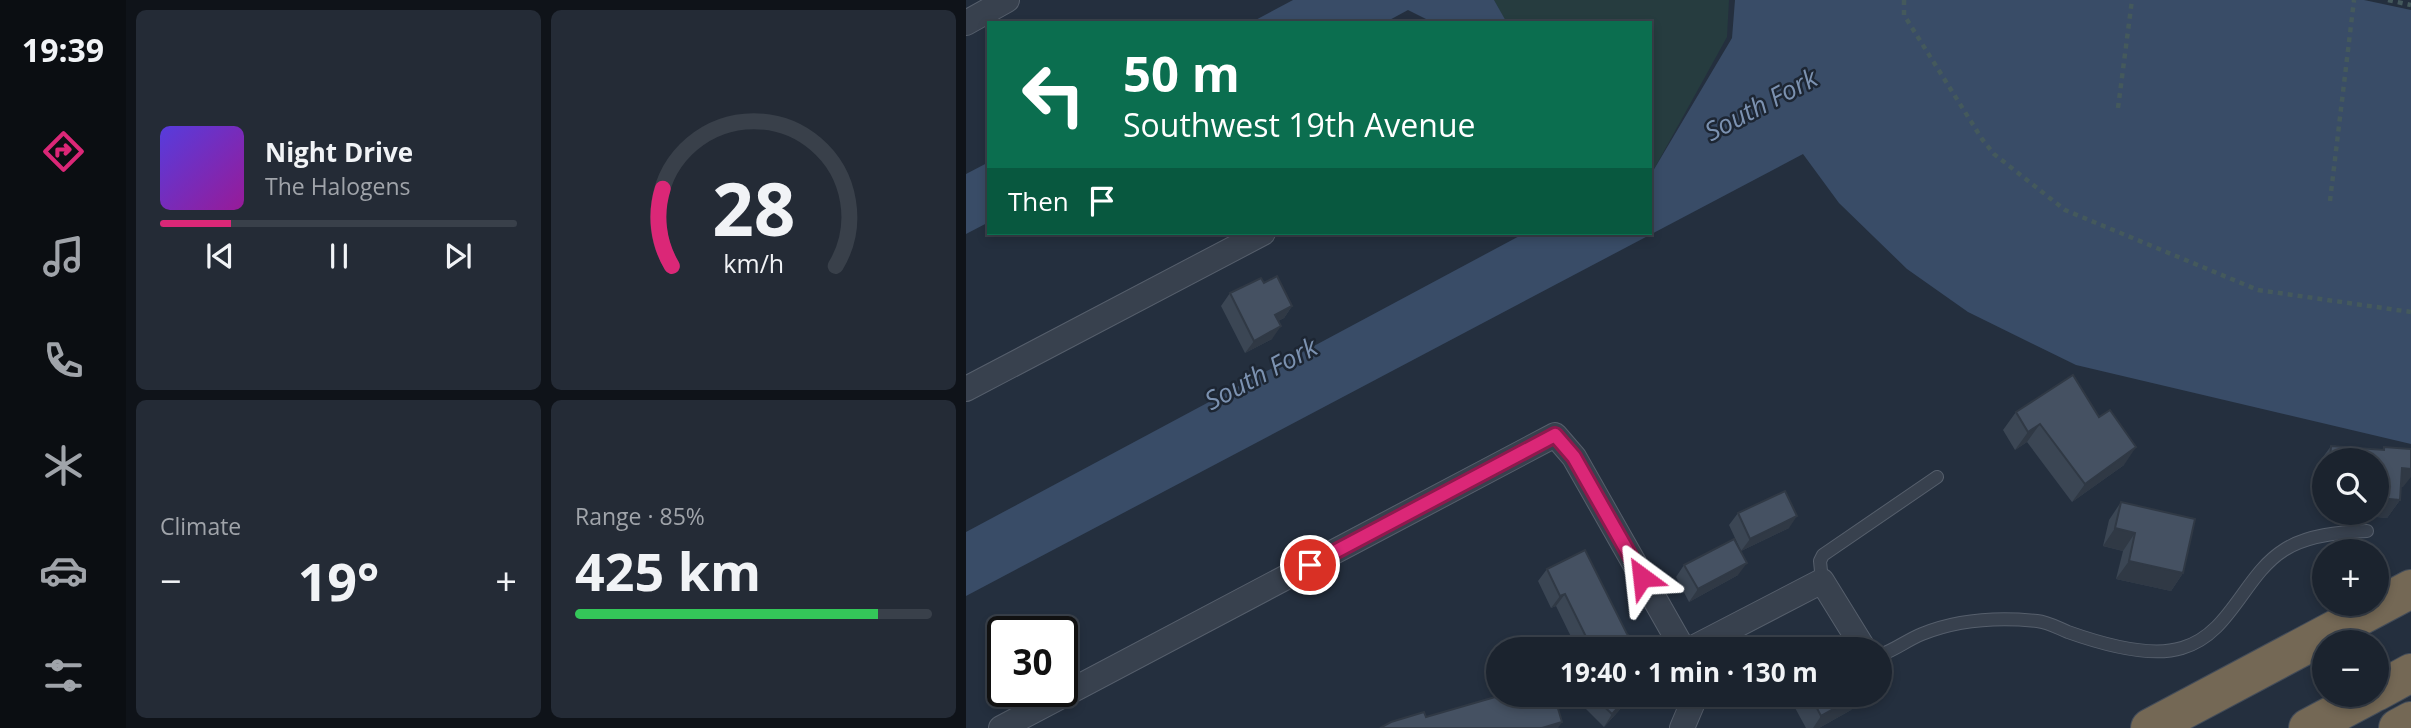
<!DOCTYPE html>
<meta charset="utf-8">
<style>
body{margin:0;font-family:"Open Sans",sans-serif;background:#242b36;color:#f1f3f6;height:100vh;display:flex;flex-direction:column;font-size:26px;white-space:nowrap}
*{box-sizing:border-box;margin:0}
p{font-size:23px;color:#a0a4aa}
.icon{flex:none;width:38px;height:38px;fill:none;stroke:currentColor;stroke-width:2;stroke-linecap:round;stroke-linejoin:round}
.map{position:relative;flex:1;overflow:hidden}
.sheet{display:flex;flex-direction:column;gap:10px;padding:10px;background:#0f1319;width:840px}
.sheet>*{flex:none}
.hud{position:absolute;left:21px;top:21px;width:665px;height:214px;border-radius:0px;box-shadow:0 4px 10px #0003,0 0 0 2px #39404a;background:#0b6e4f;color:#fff;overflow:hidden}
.tools{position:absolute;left:1346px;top:448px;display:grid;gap:14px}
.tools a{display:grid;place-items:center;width:77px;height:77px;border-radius:50%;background:#1b232e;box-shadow:0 4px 10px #0003,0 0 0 2px #39404a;font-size:35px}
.speed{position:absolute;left:21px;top:616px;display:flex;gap:14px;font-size:35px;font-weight:700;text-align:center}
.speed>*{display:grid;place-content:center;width:91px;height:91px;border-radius:50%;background:#1b232e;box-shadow:0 4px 10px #0003,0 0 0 2px #39404a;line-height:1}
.speed .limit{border:4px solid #111;border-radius:10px;background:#fff;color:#111}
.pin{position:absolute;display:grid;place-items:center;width:60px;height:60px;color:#fff;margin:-30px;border:4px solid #fff;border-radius:50%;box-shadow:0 2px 7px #0007}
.me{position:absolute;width:77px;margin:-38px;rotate:330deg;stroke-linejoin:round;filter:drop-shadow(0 0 5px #0008)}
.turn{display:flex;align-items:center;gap:24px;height:147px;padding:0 21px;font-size:32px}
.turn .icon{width:91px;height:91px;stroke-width:2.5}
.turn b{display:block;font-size:49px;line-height:60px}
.then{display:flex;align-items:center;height:66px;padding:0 21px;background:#0003;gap:14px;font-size:26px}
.big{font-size:52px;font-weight:700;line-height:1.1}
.sheet .tile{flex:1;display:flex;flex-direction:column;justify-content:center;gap:10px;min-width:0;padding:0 24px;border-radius:10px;background:#242b36}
.sheet .dial{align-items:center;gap:0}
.dial svg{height:182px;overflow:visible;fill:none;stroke:#39404a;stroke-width:7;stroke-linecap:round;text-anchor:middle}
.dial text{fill:#f1f3f6;stroke:none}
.song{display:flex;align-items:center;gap:21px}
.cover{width:84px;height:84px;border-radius:10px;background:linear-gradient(135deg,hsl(250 70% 55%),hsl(300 70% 35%))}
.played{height:7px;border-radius:4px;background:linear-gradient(90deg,#db2777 20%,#39404a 20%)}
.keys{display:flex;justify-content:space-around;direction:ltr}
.heat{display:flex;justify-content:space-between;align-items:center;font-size:38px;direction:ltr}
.charge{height:10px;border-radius:5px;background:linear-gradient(90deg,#34c759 85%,#39404a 0)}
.sheet .tiles{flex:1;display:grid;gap:10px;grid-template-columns:repeat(2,1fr)}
.trip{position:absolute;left:520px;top:637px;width:406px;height:70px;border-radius:35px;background:#1b232e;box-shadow:0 4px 10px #0003,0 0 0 2px #39404a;font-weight:700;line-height:70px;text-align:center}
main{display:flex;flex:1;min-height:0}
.dock{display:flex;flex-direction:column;width:126px;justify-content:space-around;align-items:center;background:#0b0e12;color:#a0a4aa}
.dock .icon{width:49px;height:49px}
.dock .active{color:#db2777}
.dock b{font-size:32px;color:#f1f3f6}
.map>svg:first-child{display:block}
.green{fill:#263c3f}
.water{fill:#394c67}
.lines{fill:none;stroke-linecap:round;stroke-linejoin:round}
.service-casing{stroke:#565f6c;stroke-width:14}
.minor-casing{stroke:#565f6c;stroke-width:26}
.motorway-casing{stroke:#434c59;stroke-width:40}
.path{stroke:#44595c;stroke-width:4.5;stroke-dasharray:5 5;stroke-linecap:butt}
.service{stroke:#38414e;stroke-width:12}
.minor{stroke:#38414e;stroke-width:24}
.motorway{stroke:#746855;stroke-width:38}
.wall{fill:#3b4654}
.shaded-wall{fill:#303945}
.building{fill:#455162;stroke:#303945;stroke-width:2}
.route-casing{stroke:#8e194d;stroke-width:18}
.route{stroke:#db2777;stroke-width:12}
.labels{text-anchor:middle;stroke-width:5;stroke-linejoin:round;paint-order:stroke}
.water-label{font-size:26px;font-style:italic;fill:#7c92b1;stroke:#1d2633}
</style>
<main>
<nav class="dock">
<b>19:39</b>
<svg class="icon active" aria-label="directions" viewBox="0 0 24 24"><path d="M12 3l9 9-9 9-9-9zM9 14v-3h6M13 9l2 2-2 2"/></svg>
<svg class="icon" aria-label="music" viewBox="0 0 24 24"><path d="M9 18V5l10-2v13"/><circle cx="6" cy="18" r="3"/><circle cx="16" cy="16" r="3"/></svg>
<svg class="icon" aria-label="phone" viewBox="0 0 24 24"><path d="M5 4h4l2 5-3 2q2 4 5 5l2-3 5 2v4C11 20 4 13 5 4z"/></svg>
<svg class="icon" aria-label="climate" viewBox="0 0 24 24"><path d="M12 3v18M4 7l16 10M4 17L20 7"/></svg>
<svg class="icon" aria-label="car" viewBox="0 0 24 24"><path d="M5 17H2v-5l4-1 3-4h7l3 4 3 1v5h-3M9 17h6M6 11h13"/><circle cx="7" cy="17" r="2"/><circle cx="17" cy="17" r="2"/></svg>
<svg class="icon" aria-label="filters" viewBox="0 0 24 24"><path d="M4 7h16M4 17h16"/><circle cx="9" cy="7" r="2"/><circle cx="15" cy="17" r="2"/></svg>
</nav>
<section class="sheet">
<div class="tiles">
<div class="tile">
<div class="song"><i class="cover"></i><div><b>Night Drive</b><p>The Halogens</p></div></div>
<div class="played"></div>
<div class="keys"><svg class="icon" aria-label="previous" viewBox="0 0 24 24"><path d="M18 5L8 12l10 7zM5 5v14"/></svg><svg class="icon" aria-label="pause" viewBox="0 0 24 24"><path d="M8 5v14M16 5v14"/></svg><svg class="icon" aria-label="next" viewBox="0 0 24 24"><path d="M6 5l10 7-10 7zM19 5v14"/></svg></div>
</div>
<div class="tile dial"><svg viewBox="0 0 100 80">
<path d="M14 69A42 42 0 1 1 86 69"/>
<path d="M14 69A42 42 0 0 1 10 35" stroke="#db2777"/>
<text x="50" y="56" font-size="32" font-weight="700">28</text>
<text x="50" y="72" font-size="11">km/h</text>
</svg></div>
<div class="tile"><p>Climate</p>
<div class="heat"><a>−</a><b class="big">19°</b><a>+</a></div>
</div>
<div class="tile"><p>Range · 85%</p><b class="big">425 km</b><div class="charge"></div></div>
</div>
</section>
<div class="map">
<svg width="1445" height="728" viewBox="0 0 1445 728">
<rect width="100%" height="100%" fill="#242f3e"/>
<path class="green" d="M528,0h235l-2,37 -74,134h-3v-148h-144z"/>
<path class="water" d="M327,0h201l13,23h-73l-26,-13 -24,13h-134z
M769,0h629l47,10v434l-335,-79 -108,-53 -61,-43 -68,-66 -36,-49 -837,442v-64l559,-299h125v-62h3l79,-133z
M23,162v60l-23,12v-60z"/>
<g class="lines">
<defs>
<path id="service" d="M856,581l-2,-20 3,-6 114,-78
M914,655c15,-5 27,-15 42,-21 37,-15 76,-17 115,-13 11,1 21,7 31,11 31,11 82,26 114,16 49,-14 62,-73 102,-98 23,-15 56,-18 83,-19"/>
<path id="minor" d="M0,23l41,-23
M0,389l297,-156
M725,649l131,-68 42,68
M35,728l554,-293 19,22 109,192
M716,728l14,-33"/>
<path id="motorway" d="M1410,692l35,-19
M1184,728l261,-139
M1342,728l62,-33
M1432,728l13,-7"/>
</defs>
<use href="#service" class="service-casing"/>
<use href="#minor" class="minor-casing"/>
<use href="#motorway" class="motorway-casing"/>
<path class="path" d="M938,0v15l78,124 12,15 71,56 193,80 153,22
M1422,0l23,5
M1152,108l14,-108
M1364,201l24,-201"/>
<use href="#service" class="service"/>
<use href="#minor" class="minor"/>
<use href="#motorway" class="motorway"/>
</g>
<path class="wall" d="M298,283l28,23 -8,12 -6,3 -6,18 -27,14 -24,-47 9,-13z
M1050,412l108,53 -52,37 -45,-60 -12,8 -12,-20z
M1365,446l51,4 2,-3 19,40h-2l-1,13 -13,18 -21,-2v-3h10v-53h-52v29h-7l1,-25z
M1155,502l62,71 -12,18 -55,-12 7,-28 -20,-5 6,-26z
M772,513l51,15 -48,23 -12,-26z
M718,565l54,10 -49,27 -13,-25z
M581,569l80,65 16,15h-66l-21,-43 -5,2 -13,-27z
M610,695h57l-29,32 -30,-30z
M822,695h74l-11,15 -32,18h-13z"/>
<path class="shaded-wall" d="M326,306l-8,12 -17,9 8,-12z
M315,326l-9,13 -27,14 9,-12z
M1074,424l-13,18 -12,8 13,-18z
M1170,447l-12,18 -52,37 13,-18z
M1436,468l9,1v8l-8,10 -14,-1z
M1358,479v10h-7z
M1412,498l22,2 -13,18 -21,-2 2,-3h8v-12z
M831,516l-8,12 -48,23 9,-12z
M1149,528l20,5 -12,18 -20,-5z
M1163,561l54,12 -12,18 -55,-12z
M781,563l-9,12 -49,27 9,-13z
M599,594l-9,12 -5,2 9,-12z
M664,695h3l-29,32 8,-13z
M893,695h3l-11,15 -32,18h-6l8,-12z
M596,722l-4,6h-16z"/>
<path class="building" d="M311,276l15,30 -17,9 6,11 -27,15 -24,-48 31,-15 3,5z
M1107,375l26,42 11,-7 26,37 -51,37 -45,-60 -12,8 -12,-20z
M1365,446l53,4v-3l27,2v20l-9,-1 -2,32 -22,-2 2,-23h-4v-15h-46z
M819,491l12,25 -47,23 -12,-26z
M1155,502l74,17 -12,54 -54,-12 6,-28 -20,-5z
M768,539l13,24 -49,26 -14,-24z
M619,550l42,84 16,15h-51l-27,-55 -5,2 -13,-27z
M853,641l4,8h-20z
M536,695h52l8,27 -20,6h-162l11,-6 33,-10 2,5z
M626,695h38l-18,19z
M844,695h49l-38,21z"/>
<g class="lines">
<defs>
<path id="route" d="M344,565l245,-130 19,22 68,120"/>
</defs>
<use href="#route" class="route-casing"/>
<use href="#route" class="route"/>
</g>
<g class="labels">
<g class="water-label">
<text transform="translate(795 105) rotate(-28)" y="9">South Fork</text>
<text transform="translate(295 374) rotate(-28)" y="9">South Fork</text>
</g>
</g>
</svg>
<div class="tools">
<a><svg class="icon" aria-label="search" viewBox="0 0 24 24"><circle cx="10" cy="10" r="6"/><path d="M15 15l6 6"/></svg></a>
<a>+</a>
<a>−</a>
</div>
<div class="speed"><div class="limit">30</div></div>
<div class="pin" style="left:344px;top:565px;background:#d93025"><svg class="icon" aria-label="arrive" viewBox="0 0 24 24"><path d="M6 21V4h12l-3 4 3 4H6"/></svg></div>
<svg class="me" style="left:676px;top:577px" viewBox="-20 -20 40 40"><path d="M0-17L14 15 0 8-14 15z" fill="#db2777" stroke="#fff" stroke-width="4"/></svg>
<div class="trip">19:40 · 1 min · 130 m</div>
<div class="hud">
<div class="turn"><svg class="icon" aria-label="left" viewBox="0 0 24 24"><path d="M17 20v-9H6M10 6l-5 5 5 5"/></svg><div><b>50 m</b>Southwest 19th Avenue</div></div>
<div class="then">Then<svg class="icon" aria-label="arrive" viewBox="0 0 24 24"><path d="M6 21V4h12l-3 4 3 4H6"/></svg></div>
</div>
</div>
</main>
